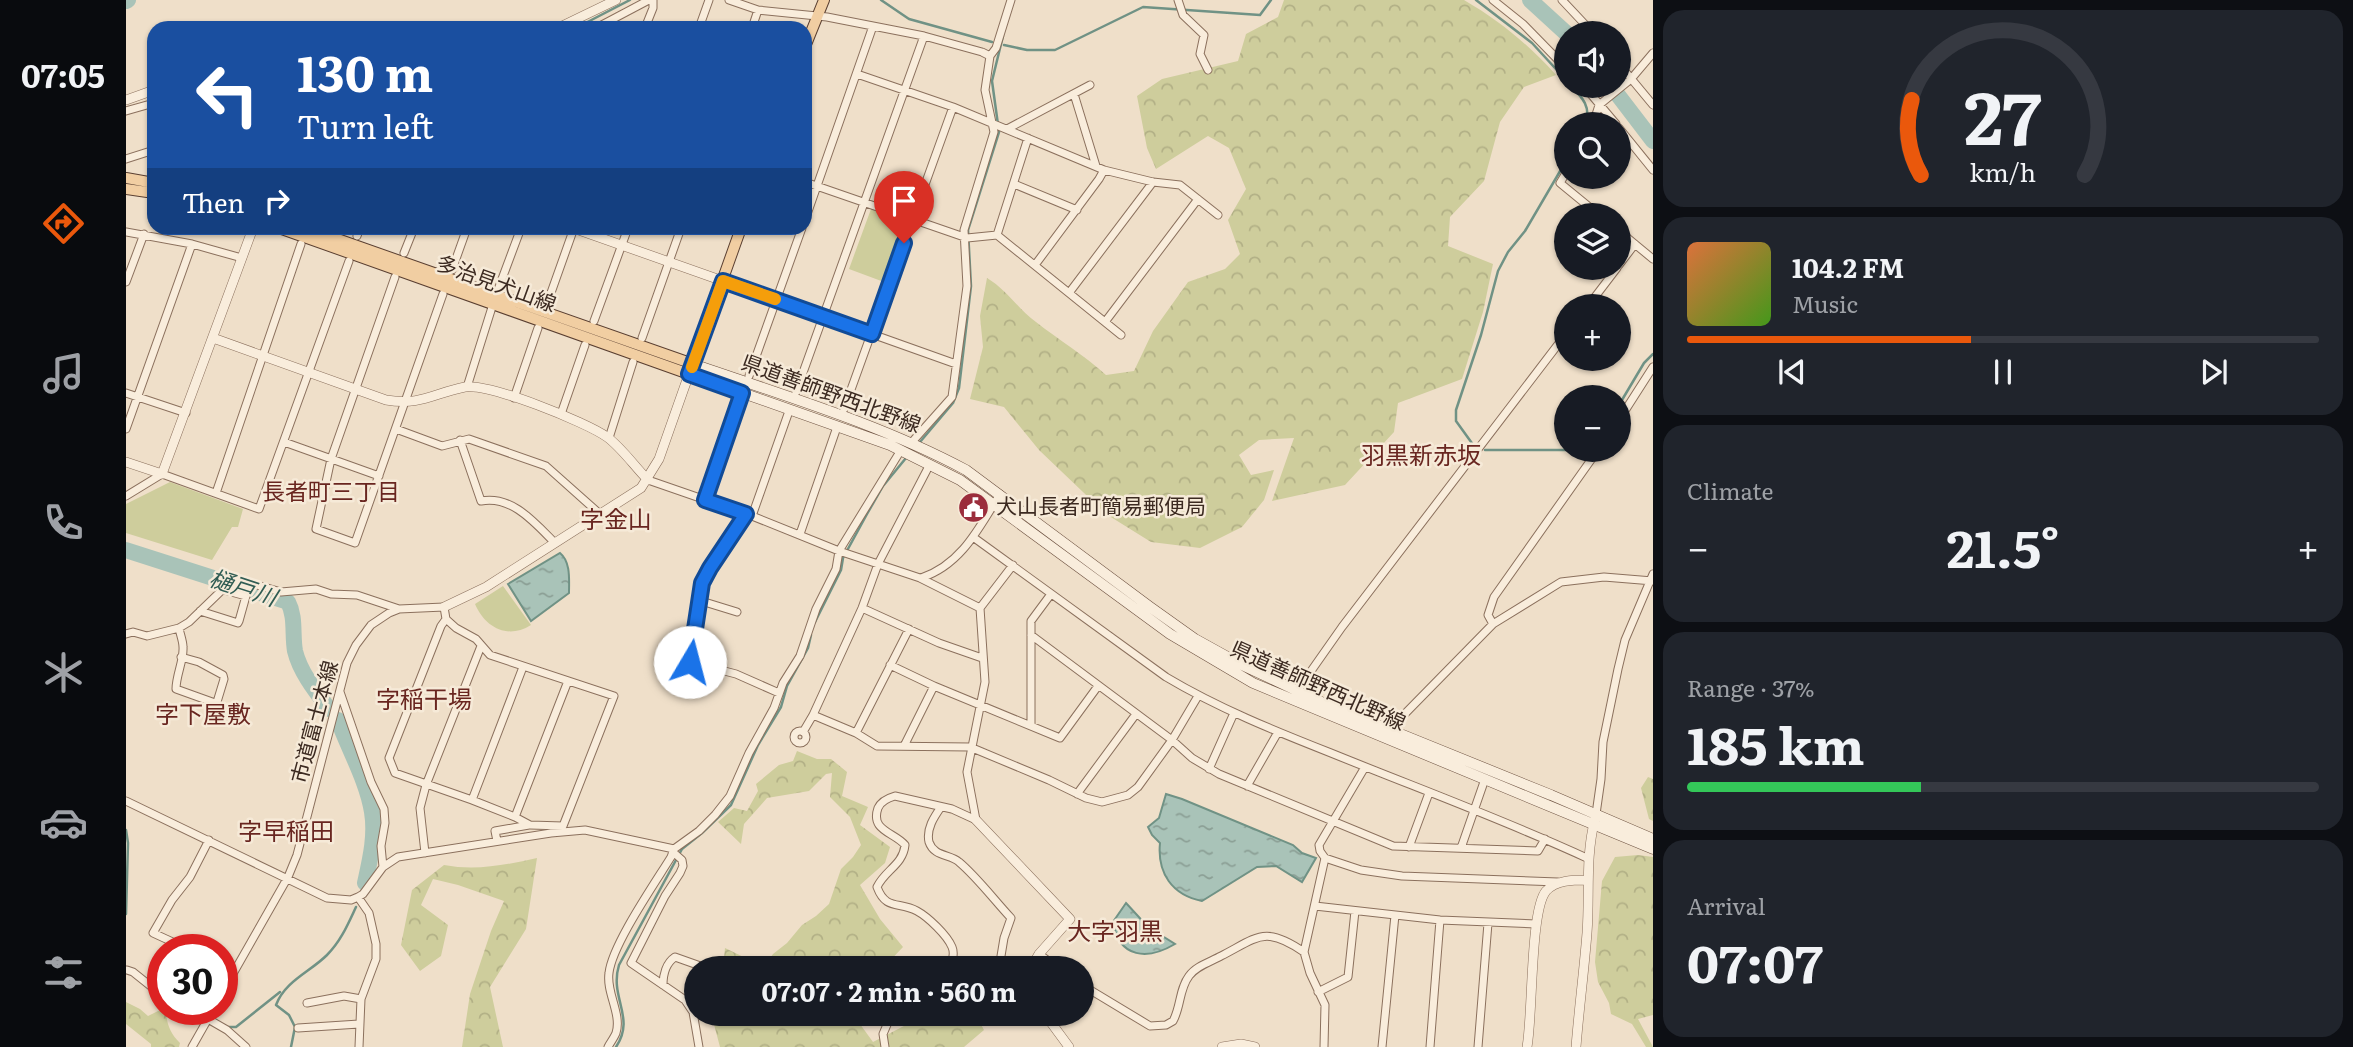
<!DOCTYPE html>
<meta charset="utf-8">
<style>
body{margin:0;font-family:Literata,"Noto Sans JP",serif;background:#20242c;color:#f1f3f6;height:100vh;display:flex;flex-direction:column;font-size:26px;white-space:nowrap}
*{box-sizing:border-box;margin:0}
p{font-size:23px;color:#9ea1a6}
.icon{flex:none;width:38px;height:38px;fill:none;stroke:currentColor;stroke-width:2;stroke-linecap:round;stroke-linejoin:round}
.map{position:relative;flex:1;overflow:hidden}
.drawer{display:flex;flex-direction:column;gap:10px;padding:10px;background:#0d0f14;width:700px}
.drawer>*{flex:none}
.banner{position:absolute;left:21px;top:21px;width:665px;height:214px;border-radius:21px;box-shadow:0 2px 5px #0004;background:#1a4fa0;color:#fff;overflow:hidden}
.tools{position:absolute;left:1428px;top:21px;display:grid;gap:14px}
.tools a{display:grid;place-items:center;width:77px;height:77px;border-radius:50%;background:#171b24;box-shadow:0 2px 5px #0004;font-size:35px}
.speed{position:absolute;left:21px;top:934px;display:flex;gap:14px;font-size:35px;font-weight:700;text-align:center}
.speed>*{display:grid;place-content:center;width:91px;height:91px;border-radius:50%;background:#171b24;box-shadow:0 2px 5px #0004;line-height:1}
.speed .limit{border:10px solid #d22;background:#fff;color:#111}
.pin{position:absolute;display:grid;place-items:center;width:60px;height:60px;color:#fff;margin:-72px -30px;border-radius:50% 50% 50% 0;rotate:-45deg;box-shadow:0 0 7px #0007}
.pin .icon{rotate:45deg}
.me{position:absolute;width:77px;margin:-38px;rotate:8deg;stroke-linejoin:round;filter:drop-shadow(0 0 5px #0008)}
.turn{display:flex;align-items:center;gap:24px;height:147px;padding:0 35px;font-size:32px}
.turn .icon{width:91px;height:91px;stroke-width:2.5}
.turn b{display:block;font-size:49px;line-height:60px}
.then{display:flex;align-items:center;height:66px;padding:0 35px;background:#0003;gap:14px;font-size:26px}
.big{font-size:52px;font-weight:700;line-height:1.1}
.drawer .card{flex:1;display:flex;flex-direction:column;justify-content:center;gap:10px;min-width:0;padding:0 24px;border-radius:21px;background:#20242c}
.drawer .dial{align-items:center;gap:0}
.dial svg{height:182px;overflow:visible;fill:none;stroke:#363941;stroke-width:7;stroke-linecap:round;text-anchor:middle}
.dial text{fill:#f1f3f6;stroke:none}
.song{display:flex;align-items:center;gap:21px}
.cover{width:84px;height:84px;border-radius:10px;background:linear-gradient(135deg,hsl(20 70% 55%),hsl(100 70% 35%))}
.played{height:7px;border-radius:4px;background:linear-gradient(90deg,#ea580c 45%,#363941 45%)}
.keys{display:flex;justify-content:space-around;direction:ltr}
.heat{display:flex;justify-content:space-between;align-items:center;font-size:38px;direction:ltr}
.charge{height:10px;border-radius:5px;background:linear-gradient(90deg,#34c759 37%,#363941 0)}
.trip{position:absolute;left:558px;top:956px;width:410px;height:70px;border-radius:35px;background:#171b24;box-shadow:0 2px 5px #0004;font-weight:700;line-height:70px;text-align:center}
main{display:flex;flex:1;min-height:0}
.tabs{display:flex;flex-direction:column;width:126px;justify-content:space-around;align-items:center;background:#090b0e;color:#9ea1a6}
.tabs .icon{width:49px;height:49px}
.tabs .active{color:#ea580c}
.tabs b{font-size:32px;color:#f1f3f6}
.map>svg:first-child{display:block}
.green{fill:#cecd9c}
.forest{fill:url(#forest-crowns)}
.water{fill:url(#water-ripples);stroke:#709285;stroke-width:2}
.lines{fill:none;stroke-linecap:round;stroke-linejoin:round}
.stream{stroke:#709285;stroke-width:2.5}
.river{stroke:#a9c3b8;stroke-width:16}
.minor-casing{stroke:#8b705d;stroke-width:9}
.tertiary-casing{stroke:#8b705d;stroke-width:10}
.secondary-casing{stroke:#6d5140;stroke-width:11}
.primary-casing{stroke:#5a3f31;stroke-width:12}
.minor{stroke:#f9eddc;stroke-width:7}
.tertiary{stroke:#f9eddc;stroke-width:9}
.secondary{stroke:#f9eddc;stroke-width:10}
.primary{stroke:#f1cea2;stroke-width:10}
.route-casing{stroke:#114b97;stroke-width:18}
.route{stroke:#1a73e8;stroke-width:12}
.slow{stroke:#f59e0b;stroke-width:12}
.labels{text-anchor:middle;stroke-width:5;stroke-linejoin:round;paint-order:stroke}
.street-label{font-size:21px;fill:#3c2a21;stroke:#f6ead8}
.poi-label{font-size:21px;fill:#3c2a21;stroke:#f6ead8;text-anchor:start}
.neighbourhood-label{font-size:23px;fill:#692620;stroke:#f6ead8}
.water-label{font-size:23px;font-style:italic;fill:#305c53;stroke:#f6ead8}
.quarter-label{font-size:24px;fill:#692620;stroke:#f6ead8}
</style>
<main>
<nav class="tabs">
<b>07:05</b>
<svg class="icon active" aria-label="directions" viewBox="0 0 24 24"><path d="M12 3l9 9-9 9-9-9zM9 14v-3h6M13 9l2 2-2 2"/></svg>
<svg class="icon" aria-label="music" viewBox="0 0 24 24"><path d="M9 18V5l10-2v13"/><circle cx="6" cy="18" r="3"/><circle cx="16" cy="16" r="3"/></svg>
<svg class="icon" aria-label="phone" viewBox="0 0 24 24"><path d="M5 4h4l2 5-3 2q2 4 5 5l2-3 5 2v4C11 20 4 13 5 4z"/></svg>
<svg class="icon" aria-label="climate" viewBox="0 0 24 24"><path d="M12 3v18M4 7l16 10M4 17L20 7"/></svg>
<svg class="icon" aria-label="car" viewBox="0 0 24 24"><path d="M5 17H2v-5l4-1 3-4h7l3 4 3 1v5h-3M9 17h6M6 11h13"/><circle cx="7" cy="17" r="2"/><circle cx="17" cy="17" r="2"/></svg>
<svg class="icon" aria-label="filters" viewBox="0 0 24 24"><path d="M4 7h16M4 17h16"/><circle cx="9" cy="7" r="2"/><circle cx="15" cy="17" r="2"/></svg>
</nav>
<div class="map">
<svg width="1527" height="1047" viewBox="0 0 1527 1047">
<defs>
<pattern id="forest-crowns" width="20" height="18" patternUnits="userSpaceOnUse" patternTransform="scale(1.75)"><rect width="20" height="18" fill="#cecd9c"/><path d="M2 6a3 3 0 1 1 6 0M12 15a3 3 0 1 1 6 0" fill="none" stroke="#b2b086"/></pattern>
<pattern id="water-ripples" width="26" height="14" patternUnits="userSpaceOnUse" patternTransform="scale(1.75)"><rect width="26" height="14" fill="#a9c3b8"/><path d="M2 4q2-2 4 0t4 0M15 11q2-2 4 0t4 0" fill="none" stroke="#8b9f95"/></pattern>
</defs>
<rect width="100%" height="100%" fill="#efdfc9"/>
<path class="green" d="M745,209l35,12 -22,61 -35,-13z
M44,482l73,27 -5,18h-6l-20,33 -86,-27v-29z
M377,586l28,39c-24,15 -46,2 -56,-21z"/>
<path class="forest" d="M1158,0h180c36,21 64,44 92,75l-32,12 -24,35 -16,59 -34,36 -2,29 45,18 -10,48 -21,67 -64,24 -4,29 -49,53 -73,16 22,-63 -35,2 -20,15 12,20 23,-5 -10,30 -22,27 -42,21 -49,-6 -45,-28 -67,-64 -35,-43 -34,-8 13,-52 -3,-31 7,-38c20,12 31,31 49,44 23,18 48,33 70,53l28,-4 19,-40 35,-49 37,-13 15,-15 -12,-34 18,-31 -17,-41 -21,-12 -52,33 -9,-21 -10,-52 25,-17 76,-18 8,-27 32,-17z
M671,751l20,8h14l16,13 -5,24 26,11 -8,18 30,22 -5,16 -25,22 20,34 23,28 -20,21h-160l2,-20 39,19 9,-13 14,-11 15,-18 14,-9 13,-12 12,-35 12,-12 8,-12 -11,-28 -20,-20 2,-24 -6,1 -17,17 -42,7 -23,26 -3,20 -23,-22 16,-14 13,3 11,-20 -2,-7 23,-19 14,-4z
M1522,777l5,2v42l-4,-2 -8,-31z
M1512,855l15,2v158l-15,4 15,28h-7l-14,-23 -21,-10 -2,-11 -11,-21 -3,-20 7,-81 13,-24z
M411,858l-11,71 -36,58 13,60h-41l8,-53 21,-63 13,-30 -46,-16 -25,-6 -12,26 27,20 -7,31 -21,15 -19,-26 11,-55 32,-25c32,6 61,0 93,-7z
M0,1002l14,7 8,7 14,-7 4,2c1,14 4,22 14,32l-1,4h-28v-3l-25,-20z
M585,1013h141l21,29 56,-29h46l9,17 -20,17h-244z"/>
<path class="water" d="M434,553c11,9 9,27 9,40l-38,28 -23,-37z
M1040,794l16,5 111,46 9,8 14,5 -14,24 -26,-16 -19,1 -55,34c-30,-6 -45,-28 -42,-58l-8,-8 -4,-8 11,-9z
M1000,903l22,24 27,17c-27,16 -56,15 -62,-22z"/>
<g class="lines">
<path class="stream" d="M755,0l28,19 83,23
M1350,0l56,43 34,37
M450,28l54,-28
M878,45l23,5h28l88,-43 117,8 11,-15
M1445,86c12,12 20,21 15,38
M1493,405l25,-42 9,-9
M794,442l33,-39 6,-15 12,-102 -3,-56 31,-98 -7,-51 11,-45
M1348,446l-18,-25v-11l25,-75 17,-64 10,-19 17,-21 41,-70
M1359,450h82
M689,622l26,-52 2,-12 24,-44 16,-28 23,-28
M0,830l2,13 -2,71
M103,1027h7l44,-35
M165,1047l4,-20 -6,-12 -13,-10c9,-24 34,-33 51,-50 14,-14 21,-31 29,-48
M490,1047c20,-30 -7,-49 3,-82l63,-116 20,-16 29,-28 27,-60 23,-38 6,-21 21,-38 3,-13"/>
<path class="river" d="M1404,0l36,33
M0,1l2,-1
M1485,86l42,55
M0,550l162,52c8,15 4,32 7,49 5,21 21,41 34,58
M212,720c11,30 29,61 34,92 4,24 -2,48 -7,71"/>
<defs>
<path id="minor" d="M603,0l29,10 69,7 97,19 58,16 8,4 -5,34 9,42 -30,98 3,56 -15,111 -40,45
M1052,0l5,15 21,20 -4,19 8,16
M1367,0l30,24 43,44
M1436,0l31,33
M470,28l53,-28
M519,28l8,-20v-8
M573,28l10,-28
M626,28l6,-18
M864,56l6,-8 15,-48
M1493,64l34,41
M731,74l96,33 151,63 49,12 27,3 38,30
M1458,86l32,38
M948,94l22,72
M0,111l28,-8
M1467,124l6,-19 32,-26 22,-26
M1493,128l34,42
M881,129l83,-44
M0,159l28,-9
M1440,173l-6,10 39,32
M679,182l162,56 30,-3 124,100
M888,184l63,26
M679,220l68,-194
M1493,231l34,28
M0,232l66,12 50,14
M871,235l31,-97
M231,236l3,-8
M278,253l10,-25
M909,265l64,-86 5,-9
M1493,265l16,-21
M326,270l15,-42
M269,277l-64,182 -15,70 39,14 88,-249
M597,281l233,83
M0,282l18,-48
M943,293l84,-111
M370,295l25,-67
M421,304l27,-76
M1462,306l29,-38
M468,321l34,-93
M979,322l93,-123
M516,338l39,-110
M623,376l53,-148
M341,387l26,-83
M670,392l128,-356
M0,393l60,20
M388,398l24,-70
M718,409l109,-302
M435,414l24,-69
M1493,420l34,-53
M0,429l66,-185
M270,429l46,17 27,-7 77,27 55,49
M483,438l24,-76
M334,440l21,61c31,-6 54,22 74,42
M158,442l95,34
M803,466l-51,98 -16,44 -49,107 43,18 21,13 93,1 79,33 37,18 16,4 26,-7 10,-8 34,-47 26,-44
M522,480l104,36 87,35 81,27 60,30
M90,493l85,-249
M0,496l36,-22 97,35 90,-248
M579,500l37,-107
M626,516l36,-102
M674,534l37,-107
M847,537l193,140c52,31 109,54 165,76 86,35 174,67 258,106
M795,578c40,-13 58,-50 79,-84
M572,600l39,12
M736,608l77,35 43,15
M74,611l38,12 1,-2 7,-25 -22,-6
M1367,624l-5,-9 6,-18 104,-147
M53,628c1,6 4,13 4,19 1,13 -7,28 -7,42l39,14 2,-1 7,-23 -1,-4 -24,-13 -18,-5
M0,634l7,-2 14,4 32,-8 10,-6 32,-31 19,-11 41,12 35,-3 15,5 26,1 42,14
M905,635l141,105 20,18 27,16 174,72 145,5 7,-12
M564,662l46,12 43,19
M764,665l44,21 126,52 38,-52
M554,690l10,-28 12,-79 8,-15 36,-54
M1171,691l45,-64 224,-293
M214,692l31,90 13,27 1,14 -4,23 2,21
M905,724v-103l20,-27
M668 737a6 6 0 1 1 12 0a6 6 0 1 1-12 0Z
M677,732l10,-17
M1261,732l106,-108 68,-42 43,-5 49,4
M730,733l53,-104
M778,746l30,-60
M1083,769l25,-56
M1121,786l31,-54
M951,794l59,-80
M346,800l51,-133
M0,801l201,97 24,2 7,-3 5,-3 20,-27 15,-10 153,-24 34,-3 89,19
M815,807c-7,10 -15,22 -12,35 5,15 21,12 30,20 18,15 36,39 52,56l-7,20 -5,30
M1470,814l5,-35 2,-37 15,-73 7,-29 28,-66
M389,817l53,-136
M850,820l-9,-48 18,-90 -5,-74 33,-43
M371,841l-2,-10 34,-6
M1283,847l20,-54
M1335,848l24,-69
M547,852l9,8 1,6 -3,7 -15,23 -34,67 54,37 8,12 6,35
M299,853l-5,-45 6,-23 55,-139
M1199,858l36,12 41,6 156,6
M232,897l11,16 7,31v15l-15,40 -2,48
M1189,906l125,14 96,4
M64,950l-37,-17 19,-33 18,-23 19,-37
M913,954l19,14
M96,966l12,6
M823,968c3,-7 6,-14 3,-21 -5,-12 -24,-30 -35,-36 -18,-10 -31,0 -40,-24 8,-17 26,-22 28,-42 -11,-13 -35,-14 -27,-37 3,-7 10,-10 17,-12l57,13 24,11
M1,970l6,2 30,24
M537,985c0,-10 3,-22 12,-28l31,11
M956,985l68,41 16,-1 7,-4c8,-14 6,-32 16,-45 7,-10 21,-14 32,-20 37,-19 44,-31 83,-4
M1192,992l30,-15 7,-66
M96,993l66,-116 9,-22 50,-192 9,-18 15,-20 18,-12 10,-4 45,-2 2,12 -5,7 -52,132 6,15 77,27 43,17 15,8 33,1 51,-130 -124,-41 -14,-16 -20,-11 -10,-9
M181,1003l37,-7 17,3
M58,1010l22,12
M82,1019l19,11 19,17
M172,1028l61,-4
M66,1047l21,-37
M482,1047c2,-4 6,-9 8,-14 6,-19 -10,-40 -7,-60 3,-28 46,-90 62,-116l3,-8 25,-18 16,-16 15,-19 19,-43 25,-45 9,-25 17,-27 16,-47 20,-40 3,-18 62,-101
M759,1047l-2,-13 9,-21
M1198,1047l1,-42 -15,-32 -6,-21 21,-94 -5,-7 -1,-6 46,-78
M1256,1047l13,-132
M1304,1047l10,-127
M1352,1047l10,-124"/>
<path id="tertiary" d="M432,28l58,-28
M0,100l28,-10
M447,228l150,53
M87,338l173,62c35,6 48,-7 79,-13 24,-4 121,35 142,50 15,11 28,30 41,43
M0,462l36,12 91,-246
M318,607l42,-20 155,-99 18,-29 30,-85
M850,820l94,99 -31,35 -8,14
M918,1013l25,34
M1096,1047l19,-3 14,3
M1401,1047c6,-32 3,-137 19,-156 10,-11 27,-11 41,-11
M1450,1047c3,-38 8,-76 11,-114 3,-38 -2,-76 8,-114"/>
<path id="secondary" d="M567,364c92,32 187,60 273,106l184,137 45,32 47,26 77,36 232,94 102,44
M563,374l201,71 70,35 210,154 83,49 400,166"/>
<path id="primary" d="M679,47l19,-47
M0,178l28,5
M0,189l28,4
M153,228l410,146 52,-146
M180,228l387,136"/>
</defs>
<use href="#minor" class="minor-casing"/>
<use href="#tertiary" class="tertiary-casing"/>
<use href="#secondary" class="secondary-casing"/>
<use href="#primary" class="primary-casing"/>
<use href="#minor" class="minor"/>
<use href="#tertiary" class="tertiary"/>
<use href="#secondary" class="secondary"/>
<use href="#primary" class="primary"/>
</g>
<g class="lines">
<defs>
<path id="route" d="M564,662l12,-79 8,-15 36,-54 -41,-14 37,-107 -53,-19 34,-93 149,53 32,-91"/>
</defs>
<use href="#route" class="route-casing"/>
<use href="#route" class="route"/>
<path class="slow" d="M566,367l31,-86 52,18"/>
</g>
<defs>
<symbol id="civic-disc" viewBox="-11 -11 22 22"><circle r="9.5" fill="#9b2d3c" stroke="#f6ead8"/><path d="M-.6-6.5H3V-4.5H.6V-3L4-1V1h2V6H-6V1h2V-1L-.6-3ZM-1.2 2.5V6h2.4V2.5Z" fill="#fff"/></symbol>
</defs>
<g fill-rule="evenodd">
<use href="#civic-disc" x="830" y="490" width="35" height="35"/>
</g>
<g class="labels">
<g class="street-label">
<text transform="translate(370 284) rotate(20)" y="7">多治見犬山線</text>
<text transform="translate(705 394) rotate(20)" y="7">県道善師野西北野線</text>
<text transform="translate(1192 686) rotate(24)" y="7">県道善師野西北野線</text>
<text transform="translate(189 722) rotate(-75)" y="7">市道富士本線</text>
</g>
<g class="poi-label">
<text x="870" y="514">犬山長者町簡易郵便局</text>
</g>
<g class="neighbourhood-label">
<text x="205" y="500">長者町三丁目</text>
</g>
<g class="water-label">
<text transform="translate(117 588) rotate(18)" y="8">樋戸川</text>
</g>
<g class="quarter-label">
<text x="1295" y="464">羽黒新赤坂</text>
<text x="490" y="528">字金山</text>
<text x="298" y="708">字稲干場</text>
<text x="77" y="723">字下屋敷</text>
<text x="160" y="840">字早稲田</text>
<text x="989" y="940">大字羽黒</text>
</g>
</g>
</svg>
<div class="tools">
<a><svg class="icon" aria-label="sound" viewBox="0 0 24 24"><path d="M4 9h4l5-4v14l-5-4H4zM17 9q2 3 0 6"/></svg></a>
<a><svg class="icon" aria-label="search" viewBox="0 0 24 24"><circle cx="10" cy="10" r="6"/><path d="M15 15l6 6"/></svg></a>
<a><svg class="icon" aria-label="layers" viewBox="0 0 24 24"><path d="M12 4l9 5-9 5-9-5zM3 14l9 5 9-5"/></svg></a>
<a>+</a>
<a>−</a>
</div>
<div class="speed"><div class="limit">30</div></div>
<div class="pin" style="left:778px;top:243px;background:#d93025"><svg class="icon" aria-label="arrive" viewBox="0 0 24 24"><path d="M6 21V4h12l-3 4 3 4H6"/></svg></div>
<svg class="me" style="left:564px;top:662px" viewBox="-20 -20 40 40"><circle r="19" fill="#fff"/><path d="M0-13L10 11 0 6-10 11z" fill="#1a73e8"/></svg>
<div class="trip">07:07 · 2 min · 560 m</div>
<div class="banner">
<div class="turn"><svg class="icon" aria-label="left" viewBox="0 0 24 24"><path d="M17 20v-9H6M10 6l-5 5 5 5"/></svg><div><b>130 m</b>Turn left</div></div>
<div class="then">Then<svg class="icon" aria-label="right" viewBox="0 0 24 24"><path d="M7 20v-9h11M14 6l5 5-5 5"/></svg></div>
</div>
</div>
<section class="drawer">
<div class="card dial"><svg viewBox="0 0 100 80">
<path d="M14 69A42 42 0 1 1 86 69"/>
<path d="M14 69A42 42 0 0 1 10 36" stroke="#ea580c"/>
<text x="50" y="56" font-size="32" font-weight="700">27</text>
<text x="50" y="72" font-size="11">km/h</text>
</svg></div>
<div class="card">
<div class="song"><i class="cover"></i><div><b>104.2 FM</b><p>Music</p></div></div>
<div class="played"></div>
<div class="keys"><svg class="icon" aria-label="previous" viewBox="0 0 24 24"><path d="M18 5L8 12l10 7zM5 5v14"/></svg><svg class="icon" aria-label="pause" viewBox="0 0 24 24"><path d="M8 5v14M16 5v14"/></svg><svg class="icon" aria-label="next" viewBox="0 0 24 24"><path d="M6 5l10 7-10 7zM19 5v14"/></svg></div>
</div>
<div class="card"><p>Climate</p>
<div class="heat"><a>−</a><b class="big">21.5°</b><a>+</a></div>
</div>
<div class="card"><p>Range · 37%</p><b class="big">185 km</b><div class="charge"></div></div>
<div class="card"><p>Arrival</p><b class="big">07:07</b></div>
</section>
</main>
